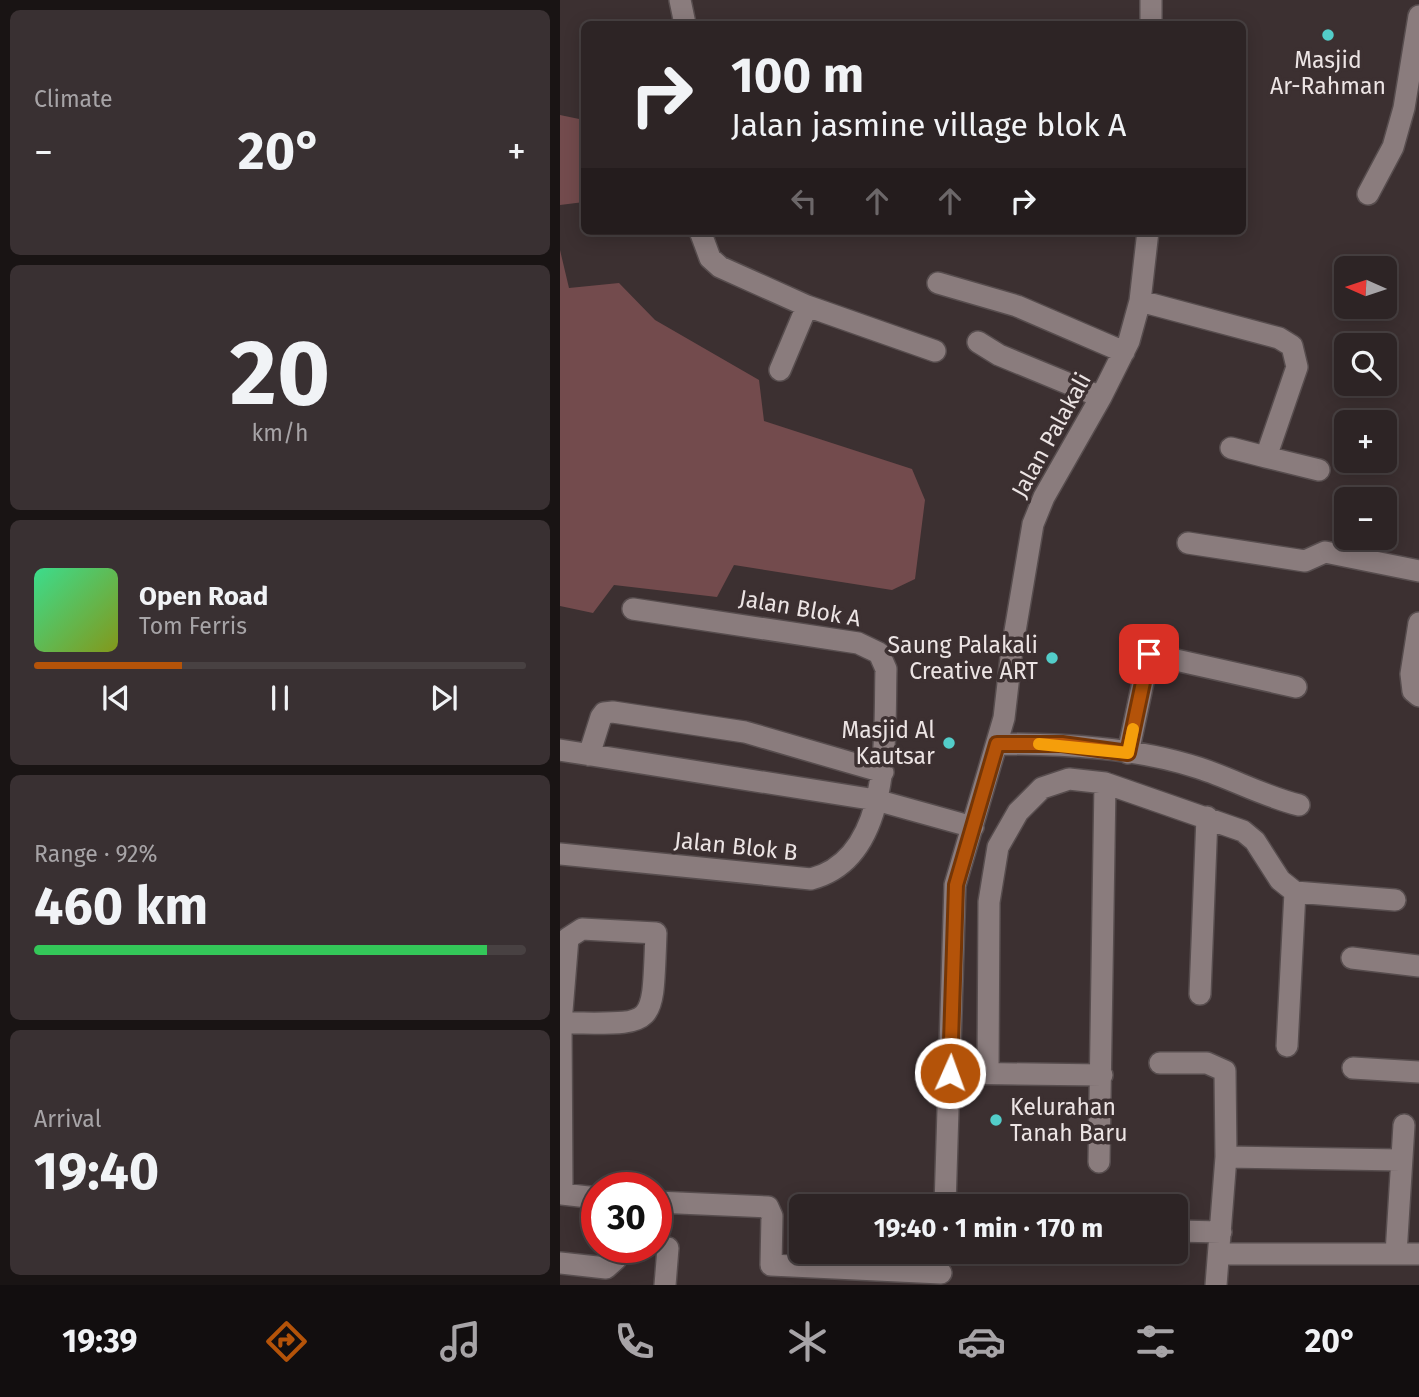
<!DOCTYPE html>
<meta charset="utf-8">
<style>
body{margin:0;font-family:"Fira Sans",sans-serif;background:#393032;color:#f1f3f6;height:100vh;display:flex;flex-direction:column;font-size:26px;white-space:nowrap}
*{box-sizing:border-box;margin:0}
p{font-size:23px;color:#a7a4a7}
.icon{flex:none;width:38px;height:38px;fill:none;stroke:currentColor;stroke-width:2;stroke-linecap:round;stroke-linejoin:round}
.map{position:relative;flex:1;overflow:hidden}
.side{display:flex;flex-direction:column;gap:10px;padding:10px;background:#191414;width:560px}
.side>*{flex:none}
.top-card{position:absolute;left:21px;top:21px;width:665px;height:214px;border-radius:10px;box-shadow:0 4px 18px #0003,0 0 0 2px #484142;background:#2d2425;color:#f1f3f6;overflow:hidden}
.needle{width:46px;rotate:273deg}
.fabs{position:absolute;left:774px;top:256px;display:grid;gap:14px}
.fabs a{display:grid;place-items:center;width:63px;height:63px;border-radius:10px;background:#2d2425;box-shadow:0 4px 18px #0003,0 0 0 2px #484142;font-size:35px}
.speed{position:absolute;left:21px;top:1172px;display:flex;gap:14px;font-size:35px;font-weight:700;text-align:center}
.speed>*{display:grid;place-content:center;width:91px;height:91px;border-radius:50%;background:#2d2425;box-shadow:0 4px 18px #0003,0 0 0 2px #484142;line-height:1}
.speed .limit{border:10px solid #d22;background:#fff;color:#111}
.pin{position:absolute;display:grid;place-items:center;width:60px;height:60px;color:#fff;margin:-30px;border-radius:14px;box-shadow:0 4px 10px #0006}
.me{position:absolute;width:77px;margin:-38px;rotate:2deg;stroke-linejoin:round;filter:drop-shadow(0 0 5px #0008)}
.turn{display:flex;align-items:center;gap:24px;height:147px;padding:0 35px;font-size:32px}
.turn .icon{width:91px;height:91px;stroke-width:2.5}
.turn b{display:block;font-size:49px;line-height:60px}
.lanes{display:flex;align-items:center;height:66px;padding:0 35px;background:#0003;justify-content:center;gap:35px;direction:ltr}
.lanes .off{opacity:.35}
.big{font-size:52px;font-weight:700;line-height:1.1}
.side .widget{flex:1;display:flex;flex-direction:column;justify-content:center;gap:10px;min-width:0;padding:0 24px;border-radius:10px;background:#393032}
.side .dial{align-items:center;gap:0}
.dial b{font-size:91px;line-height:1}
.song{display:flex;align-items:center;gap:21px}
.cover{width:84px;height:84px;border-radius:10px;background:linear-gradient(135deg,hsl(150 70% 55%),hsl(70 70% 35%))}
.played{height:7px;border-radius:4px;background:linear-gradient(90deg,#b45309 30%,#484142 30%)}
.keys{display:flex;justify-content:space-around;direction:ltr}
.heat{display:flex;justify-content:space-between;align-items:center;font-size:38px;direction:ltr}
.charge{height:10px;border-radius:5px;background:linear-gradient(90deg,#34c759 92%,#484142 0)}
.trip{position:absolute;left:229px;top:1194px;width:399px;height:70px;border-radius:10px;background:#2d2425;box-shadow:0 4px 18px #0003,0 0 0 2px #484142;font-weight:700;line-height:70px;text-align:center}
.tab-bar{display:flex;height:112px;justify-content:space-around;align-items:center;background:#120e0f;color:#a7a4a7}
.tab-bar .icon{width:49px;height:49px}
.tab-bar .active{color:#b45309}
.tab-bar b{font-size:32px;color:#f1f3f6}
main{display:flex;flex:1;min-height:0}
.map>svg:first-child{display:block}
.green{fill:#734b4d}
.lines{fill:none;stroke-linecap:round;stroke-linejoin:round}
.street-casing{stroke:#574d4e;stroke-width:24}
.street{stroke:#8a7c7d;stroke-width:21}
.route-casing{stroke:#753606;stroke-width:18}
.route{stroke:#b45309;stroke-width:12}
.slow{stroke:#f59e0b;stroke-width:12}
.poi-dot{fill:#53cdc9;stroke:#3c3031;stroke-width:2.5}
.labels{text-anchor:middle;stroke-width:7;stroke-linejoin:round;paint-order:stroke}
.poi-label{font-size:23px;fill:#ece4e4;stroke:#3c3031;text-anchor:end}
.street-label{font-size:23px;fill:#ece4e4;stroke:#3c3031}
</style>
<main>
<section class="side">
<div class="widget"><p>Climate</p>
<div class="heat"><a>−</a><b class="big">20°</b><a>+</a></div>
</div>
<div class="widget dial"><b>20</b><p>km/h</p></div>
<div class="widget">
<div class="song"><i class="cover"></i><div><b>Open Road</b><p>Tom Ferris</p></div></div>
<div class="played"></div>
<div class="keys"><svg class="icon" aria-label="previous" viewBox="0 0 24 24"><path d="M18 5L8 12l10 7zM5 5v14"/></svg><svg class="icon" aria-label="pause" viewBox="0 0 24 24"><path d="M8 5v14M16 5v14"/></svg><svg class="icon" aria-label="next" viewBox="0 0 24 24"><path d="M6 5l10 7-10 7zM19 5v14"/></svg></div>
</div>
<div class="widget"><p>Range · 92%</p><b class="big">460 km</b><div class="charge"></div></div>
<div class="widget"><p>Arrival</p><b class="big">19:40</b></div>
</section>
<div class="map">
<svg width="859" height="1285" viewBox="0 0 859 1285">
<rect width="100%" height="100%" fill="#3c3031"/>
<path class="green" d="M0,115l24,5v82l-24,3z
M0,250l9,38 50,-5 36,37 104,60 5,41 148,48 13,31 -10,79 -23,11 -158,-25 -17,32 -103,-12 -21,28 -33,-7z"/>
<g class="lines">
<defs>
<path id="street" d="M120,0l5,24
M591,24v-24
M808,194l25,-47 11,-39 15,-92
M140,231l10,27 10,9 87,39 -27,64
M378,283l79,23 107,46
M580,301l139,37 13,8 5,21 -31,90 -35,-9
M247,306l128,45
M418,342l21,13 102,42
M706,457l53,13
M628,543l117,18 20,-9 94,19
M859,623l-8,51 2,17 6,5
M437,744c67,0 138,3 202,24 34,11 64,28 100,37
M0,750l316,50 97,27
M568,753l21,-99 147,33
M29,755l12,-38 3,-4 9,-1 132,20 138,40
M0,854l251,25c82,-21 73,-143 75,-210l-7,-16 -21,-10 -225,-34
M792,958l67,8
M640,994l7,-177
M1,1023c97,0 91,9 95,-90l-74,-4 -14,9 -7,85 1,171 35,4
M727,1046l8,-154
M600,1063h47l18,8 1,86 -10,128
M793,1068l66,4
M389,1073l153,2
M428,1073l1,-171 9,-55 20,-35 24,-24 27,-9 36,4 138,48 12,10 25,39 15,12 100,8
M666,1157l174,3
M539,1162l6,-379
M96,1202l112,5 4,9 -1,49 170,8
M385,1206l10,-321 49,-167 8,-69 21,-125 11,-27 57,-100 28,-56 11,-40 8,-70
M616,1231l45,1
M659,1254h200
M836,1254l8,-129
M0,1263l46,5 10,-9 1,-11
M105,1285l3,-37"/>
</defs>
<use href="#street" class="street-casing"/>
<use href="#street" class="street"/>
</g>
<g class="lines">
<defs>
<path id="route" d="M390,1073l6,-188 41,-141h65l66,9 21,-99"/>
</defs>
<use href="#route" class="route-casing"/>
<use href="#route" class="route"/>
<path class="slow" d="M479,744l89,9 5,-24"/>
</g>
<g class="poi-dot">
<circle cx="768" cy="35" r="7"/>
<circle cx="492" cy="658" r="7"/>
<circle cx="389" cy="743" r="7"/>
<circle cx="436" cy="1120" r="7"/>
</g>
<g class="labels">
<g class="poi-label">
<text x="768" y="68" text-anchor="middle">Masjid<tspan x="768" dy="26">Ar-Rahman</tspan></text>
<text x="478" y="653">Saung Palakali<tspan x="478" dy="26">Creative ART</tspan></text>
<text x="375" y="738">Masjid Al<tspan x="375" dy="26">Kautsar</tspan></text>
<text x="450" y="1115" text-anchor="start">Kelurahan<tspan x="450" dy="26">Tanah Baru</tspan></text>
</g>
<g class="street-label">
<text transform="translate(491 435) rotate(-61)" y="8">Jalan Palakali</text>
<text transform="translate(240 608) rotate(10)" y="8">Jalan Blok A</text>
<text transform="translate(176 846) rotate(6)" y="8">Jalan Blok B</text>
</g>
</g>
</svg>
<div class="fabs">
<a><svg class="needle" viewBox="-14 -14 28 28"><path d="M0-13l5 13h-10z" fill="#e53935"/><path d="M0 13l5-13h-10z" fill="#a7a4a7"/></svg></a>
<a><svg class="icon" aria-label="search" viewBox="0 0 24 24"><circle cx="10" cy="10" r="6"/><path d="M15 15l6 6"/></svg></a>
<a>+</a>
<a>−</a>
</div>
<div class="speed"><div class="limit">30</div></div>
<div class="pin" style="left:589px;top:654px;background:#d93025"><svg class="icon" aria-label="arrive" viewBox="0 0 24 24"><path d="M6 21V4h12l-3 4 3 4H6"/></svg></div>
<svg class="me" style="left:390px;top:1073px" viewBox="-20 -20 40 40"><circle r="17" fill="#b45309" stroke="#fff" stroke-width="3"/><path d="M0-11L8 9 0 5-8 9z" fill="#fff"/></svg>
<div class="trip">19:40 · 1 min · 170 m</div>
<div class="top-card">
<div class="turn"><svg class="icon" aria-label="right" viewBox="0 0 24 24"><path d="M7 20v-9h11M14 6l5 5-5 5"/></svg><div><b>100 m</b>Jalan jasmine village blok A</div></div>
<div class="lanes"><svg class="icon off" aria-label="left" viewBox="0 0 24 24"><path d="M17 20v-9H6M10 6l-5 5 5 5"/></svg><svg class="icon off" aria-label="ahead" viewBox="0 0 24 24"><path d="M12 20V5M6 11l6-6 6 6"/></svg><svg class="icon off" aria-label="ahead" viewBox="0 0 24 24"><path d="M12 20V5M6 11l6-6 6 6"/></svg><svg class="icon" aria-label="right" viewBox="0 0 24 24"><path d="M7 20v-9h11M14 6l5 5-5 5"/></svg></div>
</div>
</div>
</main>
<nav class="tab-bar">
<b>19:39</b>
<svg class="icon active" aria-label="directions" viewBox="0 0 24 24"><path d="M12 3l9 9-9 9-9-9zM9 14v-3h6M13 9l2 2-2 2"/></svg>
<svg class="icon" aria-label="music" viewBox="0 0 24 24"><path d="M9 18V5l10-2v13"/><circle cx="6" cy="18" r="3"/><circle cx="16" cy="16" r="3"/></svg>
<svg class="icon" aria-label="phone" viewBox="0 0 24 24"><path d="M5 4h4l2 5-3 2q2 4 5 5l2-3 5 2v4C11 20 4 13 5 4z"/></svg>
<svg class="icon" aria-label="climate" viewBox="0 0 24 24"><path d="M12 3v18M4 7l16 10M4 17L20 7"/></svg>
<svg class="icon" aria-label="car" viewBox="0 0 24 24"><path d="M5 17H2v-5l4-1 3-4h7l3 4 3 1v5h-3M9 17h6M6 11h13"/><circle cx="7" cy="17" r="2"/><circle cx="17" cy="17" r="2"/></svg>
<svg class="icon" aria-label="filters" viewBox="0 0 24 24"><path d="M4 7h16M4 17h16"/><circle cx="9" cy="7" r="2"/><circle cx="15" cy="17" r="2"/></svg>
<b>20°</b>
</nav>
